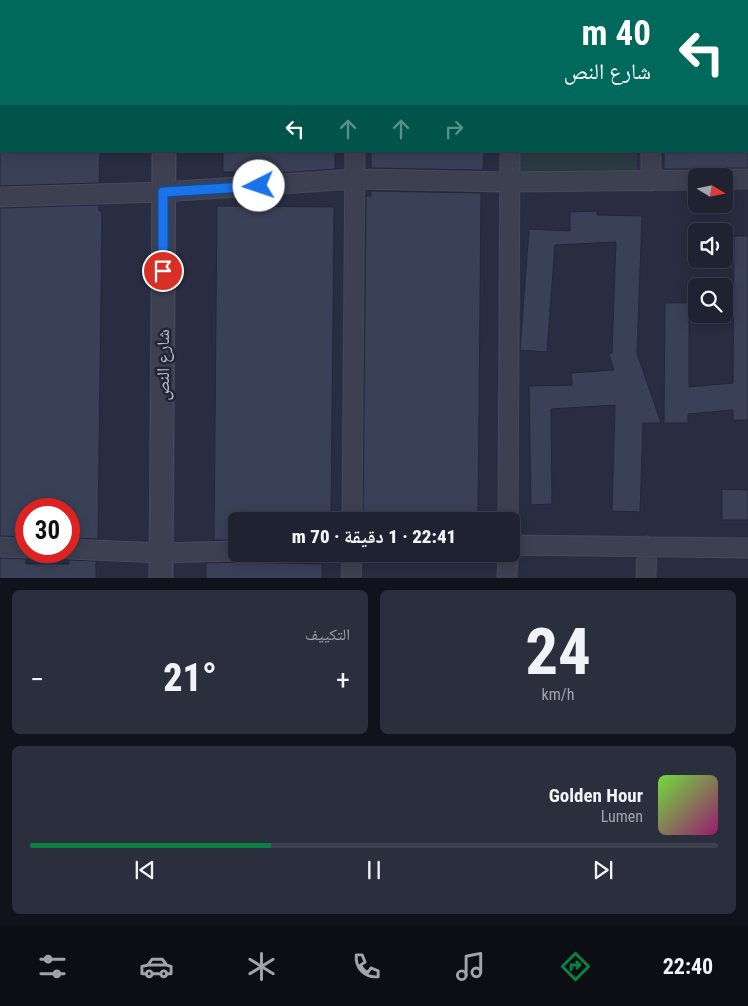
<!DOCTYPE html>
<html lang="ar">
<meta charset="utf-8">
<style>
body{margin:0;font-family:"Roboto Condensed","Noto Naskh Arabic",sans-serif;background:#2b2f3d;color:#f1f3f6;direction:rtl;height:100vh;display:flex;flex-direction:column;font-size:19px;white-space:nowrap}
*{box-sizing:border-box;margin:0}
p{font-size:16px;color:#a1a4ab}
.icon{flex:none;width:28px;height:28px;fill:none;stroke:currentColor;stroke-width:2;stroke-linecap:round;stroke-linejoin:round}
.map{position:relative;height:578px;overflow:hidden;direction:ltr}
.sheet{display:flex;flex-direction:column;gap:12px;padding:12px;background:#10131b;flex:1}
.sheet>*{flex:none}
.hud{position:absolute;left:0px;top:0px;width:749px;height:152px;box-shadow:0 2px 12px #0003,0 0 0 1px #3c3f4d;direction:rtl;background:#00695c;color:#fff;overflow:hidden}
.needle{width:32px;rotate:100deg}
.controls{position:absolute;left:688px;top:168px;display:grid;gap:10px}
.controls a{display:grid;place-items:center;width:45px;height:45px;border-radius:8px;background:#1e2231;box-shadow:0 2px 12px #0003,0 0 0 1px #3c3f4d;font-size:25px}
.speed{position:absolute;left:15px;top:498px;display:flex;gap:10px;font-size:25px;font-weight:700;text-align:center}
.speed>*{display:grid;place-content:center;width:65px;height:65px;border-radius:50%;background:#1e2231;box-shadow:0 2px 12px #0003,0 0 0 1px #3c3f4d;line-height:1}
.speed .limit{border:8px solid #d22;background:#fff;color:#111}
.pin{position:absolute;display:grid;place-items:center;width:42px;height:42px;color:#fff;margin:-21px;border:2px solid #fff;border-radius:50%;box-shadow:0 1px 5px #0007}
.me{position:absolute;width:55px;margin:-28px;rotate:266deg;stroke-linejoin:round;filter:drop-shadow(0 0 4px #0008)}
.turn{display:flex;align-items:center;gap:18px;height:105px;padding:0 15px;font-size:22px}
.turn .icon{width:65px;height:65px;stroke-width:2.5}
.turn b{display:block;font-size:35px;line-height:42px}
.lanes{display:flex;align-items:center;height:48px;padding:0 15px;background:#0003;justify-content:center;gap:25px;direction:ltr}
.lanes .off{opacity:.35}
.big{font-size:38px;font-weight:800;line-height:1.1}
.sheet .widget{flex:1;display:flex;flex-direction:column;justify-content:center;gap:8px;min-width:0;padding:0 18px;border-radius:8px;background:#2b2f3d}
.sheet .dial{align-items:center;gap:0}
.dial b{font-size:65px;line-height:1}
.song{display:flex;align-items:center;gap:15px}
.cover{width:60px;height:60px;border-radius:8px;background:linear-gradient(135deg,hsl(100 70% 55%),hsl(320 70% 35%))}
.played{height:5px;border-radius:2px;background:linear-gradient(90deg,#0b8043 35%,#3c3f4d 35%)}
.keys{display:flex;justify-content:space-around;direction:ltr}
.heat{display:flex;justify-content:space-between;align-items:center;font-size:28px;direction:ltr}
.sheet .tiles{flex:1;display:grid;gap:12px;grid-template-columns:1fr 1fr}
.widget:last-child{grid-column:span 2}
.trip{position:absolute;left:228px;top:512px;width:292px;height:50px;border-radius:8px;background:#1e2231;box-shadow:0 2px 12px #0003,0 0 0 1px #3c3f4d;font-weight:800;line-height:50px;text-align:center;direction:rtl}
.tabs{display:flex;height:80px;justify-content:space-around;align-items:center;background:#0c0e14;color:#a1a4ab}
.tabs .icon{width:35px;height:35px}
.tabs .selected{color:#0b8043}
.tabs b{font-size:22px;color:#f1f3f6}
.map>svg:first-child{display:block}
.green{fill:#2a3a42}
.building{fill:#3a4057;stroke:#232739}
.lines{fill:none;stroke-linecap:round;stroke-linejoin:round}
.minor-casing{stroke:#46495b;stroke-width:21}
.tertiary-casing{stroke:#46495b;stroke-width:25}
.minor{stroke:#3c4051;stroke-width:19}
.tertiary{stroke:#3c4051;stroke-width:22}
.route-casing{stroke:#114b97;stroke-width:12}
.route{stroke:#1a73e8;stroke-width:9}
.labels{text-anchor:middle;stroke-width:5;stroke-linejoin:round;paint-order:stroke}
.street-label{font-size:18px;fill:#b9bccb;stroke:#212537}
</style>
<div class="map">
<svg width="748" height="579" viewBox="0 0 748 579">
<rect width="100%" height="100%" fill="#282d41"/>
<path class="green" d="M516,151h121v22l-121,-1z"/>
<path class="building" d="M0,151h100l-1,32 -99,3z
M223,151h112v18l-53,4 -59,-1z
M371,151h113l-1,19 -112,-2z
M664,151h84v17h-24l-9,4h-11l-8,-3h-32z
M371,191l110,2 -3,328h-115l3,-325h5z
M99,205v6h3l-4,328 -29,-1v-29h-43v28l-26,-1v-328z
M217,206l117,1 -3,314h-95v19h-22z
M597,211v4l45,1 -5,137 24,70h-18l-3,89 -28,-1 3,-106 -64,4 1,95 -21,1 -2,-119 43,-1 -1,-12 43,-3 -5,-16 3,-1 4,-111 -61,3 -8,107 -27,-2 9,-121 41,2v-19z
M734,236h14v184h-15v-10l-45,4v9h-24l1,-120h24v84l44,-4z
M722,489l26,1v30h-26z
M0,558l26,1v5h43v-4l27,1v18h-96z
M236,562l86,2v15h-116v-16z"/>
<g class="lines">
<defs>
<path id="minor" d="M358,1v-1
M511,1v-1
M652,1v-1
M724,179h24
M651,181v-30
M0,197l163,-5 192,-13 155,3 186,-2
M352,521l3,-370
M508,521l2,-370
M511,545l237,3
M0,547l26,1
M69,549l92,4 75,-2
M351,579l1,-25
M507,579l1,-25
M646,579l1,-33"/>
<path id="tertiary" d="M167,1v-1
M161,579l3,-428"/>
</defs>
<use href="#minor" class="minor-casing"/>
<use href="#tertiary" class="tertiary-casing"/>
<use href="#minor" class="minor"/>
<use href="#tertiary" class="tertiary"/>
</g>
<g class="lines">
<defs>
<path id="route" d="M163,271v-79l96,-6"/>
</defs>
<use href="#route" class="route-casing"/>
<use href="#route" class="route"/>
</g>
<g class="labels">
<g class="street-label">
<text transform="translate(163 365) rotate(-90)" y="6">شارع النص</text>
</g>
</g>
</svg>
<div class="controls">
<a><svg class="needle" viewBox="-14 -14 28 28"><path d="M0-13l5 13h-10z" fill="#e53935"/><path d="M0 13l5-13h-10z" fill="#a1a4ab"/></svg></a>
<a><svg class="icon" aria-label="sound" viewBox="0 0 24 24"><path d="M4 9h4l5-4v14l-5-4H4zM17 9q2 3 0 6"/></svg></a>
<a><svg class="icon" aria-label="search" viewBox="0 0 24 24"><circle cx="10" cy="10" r="6"/><path d="M15 15l6 6"/></svg></a>
</div>
<div class="speed"><div class="limit">30</div></div>
<div class="pin" style="left:163px;top:271px;background:#d93025"><svg class="icon" aria-label="arrive" viewBox="0 0 24 24"><path d="M6 21V4h12l-3 4 3 4H6"/></svg></div>
<svg class="me" style="left:259px;top:186px" viewBox="-20 -20 40 40"><circle r="19" fill="#fff"/><path d="M0-13L10 11 0 6-10 11z" fill="#1a73e8"/></svg>
<div class="trip">22:41 · 1 دقيقة · 70 m</div>
<div class="hud">
<div class="turn"><svg class="icon" aria-label="left" viewBox="0 0 24 24"><path d="M17 20v-9H6M10 6l-5 5 5 5"/></svg><div><b>40 m</b>شارع النص</div></div>
<div class="lanes"><svg class="icon" aria-label="left" viewBox="0 0 24 24"><path d="M17 20v-9H6M10 6l-5 5 5 5"/></svg><svg class="icon off" aria-label="ahead" viewBox="0 0 24 24"><path d="M12 20V5M6 11l6-6 6 6"/></svg><svg class="icon off" aria-label="ahead" viewBox="0 0 24 24"><path d="M12 20V5M6 11l6-6 6 6"/></svg><svg class="icon off" aria-label="right" viewBox="0 0 24 24"><path d="M7 20v-9h11M14 6l5 5-5 5"/></svg></div>
</div>
</div>
<section class="sheet">
<div class="tiles">
<div class="widget dial"><b>24</b><p>km/h</p></div>
<div class="widget"><p>التكييف</p>
<div class="heat"><a>−</a><b class="big">21°</b><a>+</a></div>
</div>
<div class="widget">
<div class="song"><i class="cover"></i><div><b>Golden Hour</b><p>Lumen</p></div></div>
<div class="played"></div>
<div class="keys"><svg class="icon" aria-label="previous" viewBox="0 0 24 24"><path d="M18 5L8 12l10 7zM5 5v14"/></svg><svg class="icon" aria-label="pause" viewBox="0 0 24 24"><path d="M8 5v14M16 5v14"/></svg><svg class="icon" aria-label="next" viewBox="0 0 24 24"><path d="M6 5l10 7-10 7zM19 5v14"/></svg></div>
</div>
</div>
</section>
<nav class="tabs">
<b>22:40</b>
<svg class="icon selected" aria-label="directions" viewBox="0 0 24 24"><path d="M12 3l9 9-9 9-9-9zM9 14v-3h6M13 9l2 2-2 2"/></svg>
<svg class="icon" aria-label="music" viewBox="0 0 24 24"><path d="M9 18V5l10-2v13"/><circle cx="6" cy="18" r="3"/><circle cx="16" cy="16" r="3"/></svg>
<svg class="icon" aria-label="phone" viewBox="0 0 24 24"><path d="M5 4h4l2 5-3 2q2 4 5 5l2-3 5 2v4C11 20 4 13 5 4z"/></svg>
<svg class="icon" aria-label="climate" viewBox="0 0 24 24"><path d="M12 3v18M4 7l16 10M4 17L20 7"/></svg>
<svg class="icon" aria-label="car" viewBox="0 0 24 24"><path d="M5 17H2v-5l4-1 3-4h7l3 4 3 1v5h-3M9 17h6M6 11h13"/><circle cx="7" cy="17" r="2"/><circle cx="17" cy="17" r="2"/></svg>
<svg class="icon" aria-label="filters" viewBox="0 0 24 24"><path d="M4 7h16M4 17h16"/><circle cx="9" cy="7" r="2"/><circle cx="15" cy="17" r="2"/></svg>
</nav>
